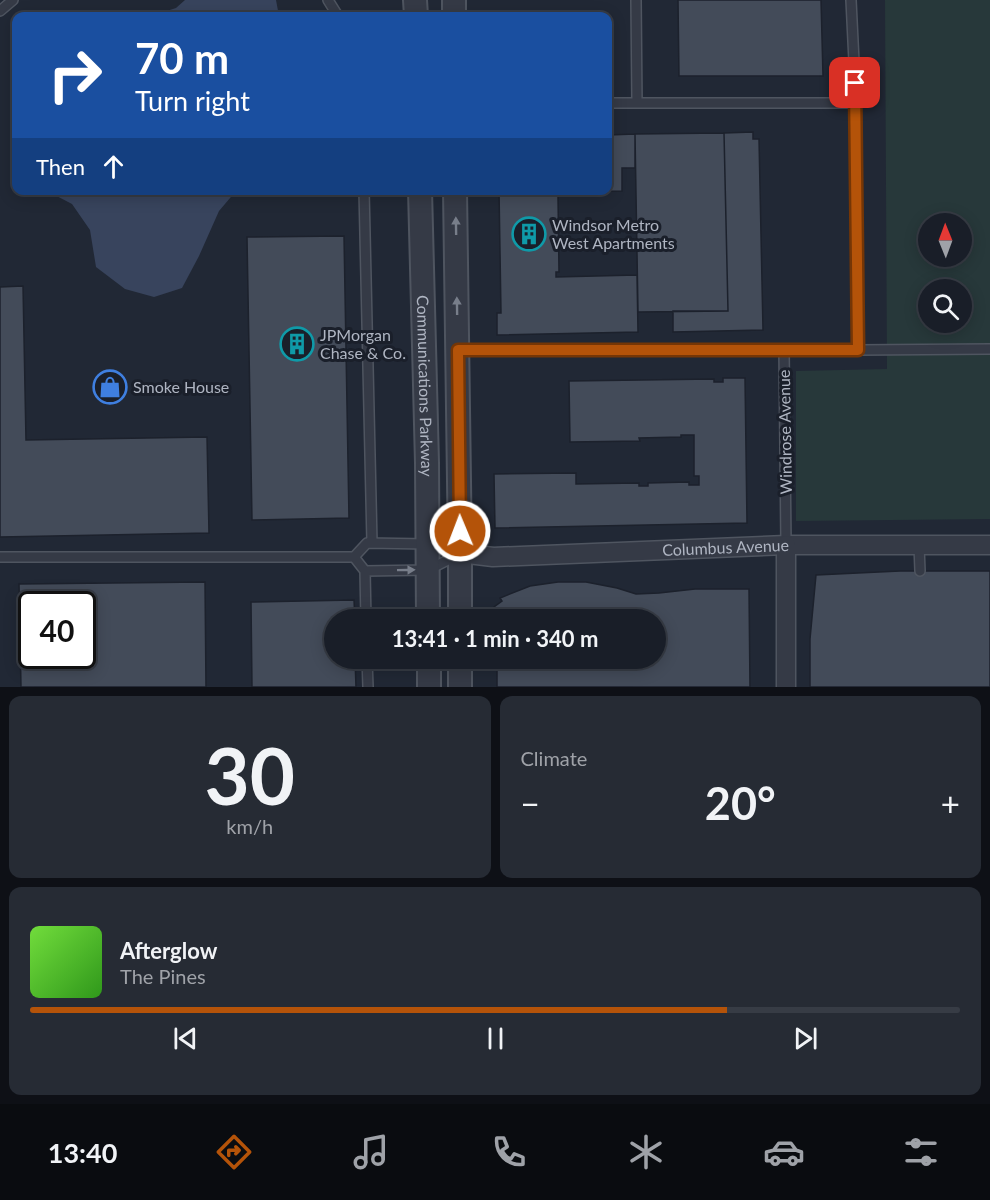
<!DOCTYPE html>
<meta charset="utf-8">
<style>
body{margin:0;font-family:Lato,sans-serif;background:#262b34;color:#f1f3f6;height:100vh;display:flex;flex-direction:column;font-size:22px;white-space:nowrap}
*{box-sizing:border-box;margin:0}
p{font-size:20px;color:#9fa2a8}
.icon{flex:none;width:33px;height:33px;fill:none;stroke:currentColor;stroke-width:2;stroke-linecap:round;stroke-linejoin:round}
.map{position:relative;height:687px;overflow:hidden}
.panel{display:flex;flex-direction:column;gap:9px;padding:9px;background:#0e1016;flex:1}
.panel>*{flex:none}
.top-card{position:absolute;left:12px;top:12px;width:600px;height:183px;border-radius:12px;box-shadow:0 3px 15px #0003,0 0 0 2px #373c45;background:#1a4fa0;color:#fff;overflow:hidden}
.needle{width:39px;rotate:359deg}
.buttons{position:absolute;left:918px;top:213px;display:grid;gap:12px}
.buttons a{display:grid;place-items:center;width:54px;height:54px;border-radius:50%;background:#191e28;box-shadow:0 3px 15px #0003,0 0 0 2px #373c45;font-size:30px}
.speed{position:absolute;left:18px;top:591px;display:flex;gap:12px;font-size:30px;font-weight:700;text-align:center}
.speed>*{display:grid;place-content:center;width:78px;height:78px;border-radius:50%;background:#191e28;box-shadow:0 3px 15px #0003,0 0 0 2px #373c45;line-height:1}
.speed .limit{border:3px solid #111;border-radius:9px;background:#fff;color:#111}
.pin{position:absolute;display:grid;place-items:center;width:51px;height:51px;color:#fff;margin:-26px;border-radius:12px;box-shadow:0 3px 9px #0006}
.me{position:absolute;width:66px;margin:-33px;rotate:359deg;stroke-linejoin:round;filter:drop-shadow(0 0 4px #0008)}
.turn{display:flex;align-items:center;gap:21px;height:126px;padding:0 24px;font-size:27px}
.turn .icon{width:78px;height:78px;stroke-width:2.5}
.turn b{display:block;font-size:42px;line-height:51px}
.then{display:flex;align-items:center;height:57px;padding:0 24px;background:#0003;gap:12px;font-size:22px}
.big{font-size:45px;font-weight:700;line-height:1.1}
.panel .card{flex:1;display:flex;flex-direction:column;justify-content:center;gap:9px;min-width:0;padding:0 21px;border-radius:12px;background:#262b34}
.panel .dial{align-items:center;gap:0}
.dial b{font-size:78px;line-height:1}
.song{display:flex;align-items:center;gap:18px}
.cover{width:72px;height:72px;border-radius:9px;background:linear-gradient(135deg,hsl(100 70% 55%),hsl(110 70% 35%))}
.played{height:6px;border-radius:3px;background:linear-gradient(90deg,#b45309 75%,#373c45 75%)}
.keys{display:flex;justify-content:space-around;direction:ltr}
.heat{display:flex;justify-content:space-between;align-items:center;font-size:33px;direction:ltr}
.panel .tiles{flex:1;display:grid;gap:9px;grid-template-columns:1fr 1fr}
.card:last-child{grid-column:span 2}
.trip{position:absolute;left:324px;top:609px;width:342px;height:60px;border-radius:30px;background:#191e28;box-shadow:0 3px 15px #0003,0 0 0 2px #373c45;font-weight:700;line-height:60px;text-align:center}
.menu{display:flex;height:96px;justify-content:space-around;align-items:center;background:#0a0c10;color:#9fa2a8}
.menu .icon{width:42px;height:42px}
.menu .selected{color:#b45309}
.menu b{font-size:27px;color:#f1f3f6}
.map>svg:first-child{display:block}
.green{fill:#27383a;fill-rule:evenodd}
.water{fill:#38445d}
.building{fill:#434b59;stroke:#1c212c;stroke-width:1.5;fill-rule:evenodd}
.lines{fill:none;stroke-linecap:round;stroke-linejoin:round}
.service-casing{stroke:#4f5560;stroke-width:12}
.minor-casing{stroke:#4f5560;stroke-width:21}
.tertiary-casing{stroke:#4f5560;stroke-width:26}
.service{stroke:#353a46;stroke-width:9}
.minor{stroke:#353a46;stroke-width:18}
.tertiary{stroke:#353a46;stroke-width:22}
.oneway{fill:#787e8a}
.route-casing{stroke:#753606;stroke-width:15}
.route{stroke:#b45309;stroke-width:10}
.labels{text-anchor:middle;stroke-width:6;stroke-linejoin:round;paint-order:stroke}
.poi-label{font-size:16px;fill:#afb5c2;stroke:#1a1f2a;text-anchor:start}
.street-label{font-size:16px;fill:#afb5c2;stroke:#1a1f2a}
</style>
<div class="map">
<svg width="990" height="687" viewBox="0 0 990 687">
<rect width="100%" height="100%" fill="#212835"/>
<path class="green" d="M885,0h105v519l-194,2v-150l91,-2zM928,224h34v32h-34zM928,290h34v32h-34z"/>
<path class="water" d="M185,0h91l3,16h-128l25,-8z
M47,191h189l-17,20 -20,45 -17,32 -28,9 -29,-8 -29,-22 -6,-37 -18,-26z"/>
<path class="building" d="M678,0h143l2,76h-144z
M753,132v7h6l4,191 -90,2v-21h55l-4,-178z
M724,133l4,178 -90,1 -3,-178z
M635,134v34h-13v23l-68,1v4h4l1,76h-3v5l81,-2 1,57 -141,3v-22h4l-2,-123h109v-55z
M344,236l5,282 -97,2 -5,-283z
M23,286l3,154 181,-3 2,96 -209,4v-250z
M723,378h22l2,145 -252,5 -1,-54 82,-1v11l63,-1v3h9v-3l41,-1v3h10v-9h-5v-41h-13v2l-42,1 1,3 -70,1 -1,-61 145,-2v3h9z
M103,379h14l1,16h-15z
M900,571h90v116h-180v-48l6,-64z
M205,582l1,105h-185l-2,-103zM32,604h50v52h-50z
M558,582h28l31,6 19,6 23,-1 36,-4h54l1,98h-253v-29h159v-38h-166l4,-13 8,-6 -2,-3 30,-12z
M354,600l1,20h-21v38h21l1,29h-104l-1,-85z"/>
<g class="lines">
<defs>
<path id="service" d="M328,0l10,16
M636,0l1,103
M0,11l13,-11
M608,103h248
M364,190l8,353
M458,350l326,-1
M858,350l132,-1
M786,545l-2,-196 74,1 -2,-247 -5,-103
M919,545l1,26
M0,557h354l13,-14 61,1 30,9
M354,557l11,14 63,-1 30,-15
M365,571l1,49
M367,658l1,29"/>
<g id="minor">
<path id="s1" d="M460,553l33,4 293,-12h204"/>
<path d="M786,687v-142"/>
</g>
<g id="tertiary">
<path d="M415,0l1,16"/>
<path d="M454,0v16"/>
<path id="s2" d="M420,190l7,273 1,157"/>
<path d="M455,190l5,363v67"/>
<path d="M429,658v29"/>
<path d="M460,687v-29"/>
</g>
</defs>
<use href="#service" class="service-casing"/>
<use href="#minor" class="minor-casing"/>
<use href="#tertiary" class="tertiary-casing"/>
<use href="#service" class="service"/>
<use href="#minor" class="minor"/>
<use href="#tertiary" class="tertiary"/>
</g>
<defs><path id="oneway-solid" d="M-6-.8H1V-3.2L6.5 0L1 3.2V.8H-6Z" transform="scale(1.5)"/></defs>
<g class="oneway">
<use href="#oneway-solid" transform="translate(456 226) rotate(-91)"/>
<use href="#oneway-solid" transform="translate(457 306) rotate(-91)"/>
<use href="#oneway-solid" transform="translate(406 570) rotate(-1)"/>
</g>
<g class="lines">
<defs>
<path id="route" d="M460,531l-2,-181h400l-3,-267"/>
</defs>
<use href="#route" class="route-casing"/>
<use href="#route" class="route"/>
</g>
<defs>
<symbol id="building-ring" viewBox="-11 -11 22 22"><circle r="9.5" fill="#1a1f2a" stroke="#0f9aa8" stroke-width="1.5"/><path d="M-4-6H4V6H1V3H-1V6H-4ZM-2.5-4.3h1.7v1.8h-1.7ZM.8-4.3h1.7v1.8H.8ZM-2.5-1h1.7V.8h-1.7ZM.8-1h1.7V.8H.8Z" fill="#0f9aa8"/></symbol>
<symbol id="shop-ring" viewBox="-11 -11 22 22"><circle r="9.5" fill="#1a1f2a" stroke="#3f7fe0" stroke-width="1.5"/><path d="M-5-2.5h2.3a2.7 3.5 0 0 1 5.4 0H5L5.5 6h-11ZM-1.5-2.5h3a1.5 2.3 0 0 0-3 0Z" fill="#3f7fe0"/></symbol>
</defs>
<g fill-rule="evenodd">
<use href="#building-ring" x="510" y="215" width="38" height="38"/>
<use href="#building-ring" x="278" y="325" width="38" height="38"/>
<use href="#shop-ring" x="91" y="368" width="38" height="38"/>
</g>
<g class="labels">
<g class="poi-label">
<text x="552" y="231">Windsor Metro<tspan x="552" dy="18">West Apartments</tspan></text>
<text x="320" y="341">JPMorgan<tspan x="320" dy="18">Chase &amp; Co.</tspan></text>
<text x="133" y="393">Smoke House</text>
</g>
<g class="street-label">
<text dy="6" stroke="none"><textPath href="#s2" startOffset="196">Communications Parkway</textPath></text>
<text transform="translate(785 432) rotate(-91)" y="6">Windrose Avenue</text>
<text dy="6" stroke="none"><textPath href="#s1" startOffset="266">Columbus Avenue</textPath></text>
</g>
</g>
</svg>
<div class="buttons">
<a><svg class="needle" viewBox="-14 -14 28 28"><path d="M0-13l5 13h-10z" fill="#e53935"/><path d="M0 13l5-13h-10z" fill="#9fa2a8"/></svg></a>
<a><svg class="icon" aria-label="search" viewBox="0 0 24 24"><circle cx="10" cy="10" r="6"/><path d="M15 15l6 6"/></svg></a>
</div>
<div class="speed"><div class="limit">40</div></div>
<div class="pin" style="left:855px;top:83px;background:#d93025"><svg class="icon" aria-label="arrive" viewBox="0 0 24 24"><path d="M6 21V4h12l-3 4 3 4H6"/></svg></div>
<svg class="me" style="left:460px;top:531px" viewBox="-20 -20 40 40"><circle r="17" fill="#b45309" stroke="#fff" stroke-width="3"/><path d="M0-11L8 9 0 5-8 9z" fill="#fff"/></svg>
<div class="trip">13:41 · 1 min · 340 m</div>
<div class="top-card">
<div class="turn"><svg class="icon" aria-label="right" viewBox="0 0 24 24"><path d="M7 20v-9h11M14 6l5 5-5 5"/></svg><div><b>70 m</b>Turn right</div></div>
<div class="then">Then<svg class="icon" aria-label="ahead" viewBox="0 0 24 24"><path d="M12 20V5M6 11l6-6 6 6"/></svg></div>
</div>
</div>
<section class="panel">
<div class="tiles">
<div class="card dial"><b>30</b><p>km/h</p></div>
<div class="card"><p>Climate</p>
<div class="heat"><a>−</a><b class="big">20°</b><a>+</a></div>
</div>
<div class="card">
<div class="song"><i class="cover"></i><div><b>Afterglow</b><p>The Pines</p></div></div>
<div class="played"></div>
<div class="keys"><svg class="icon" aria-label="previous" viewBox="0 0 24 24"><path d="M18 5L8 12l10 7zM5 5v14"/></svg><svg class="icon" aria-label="pause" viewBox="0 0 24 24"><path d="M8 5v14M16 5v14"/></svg><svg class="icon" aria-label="next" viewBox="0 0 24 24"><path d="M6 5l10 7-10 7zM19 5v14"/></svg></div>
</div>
</div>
</section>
<nav class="menu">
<b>13:40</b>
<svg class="icon selected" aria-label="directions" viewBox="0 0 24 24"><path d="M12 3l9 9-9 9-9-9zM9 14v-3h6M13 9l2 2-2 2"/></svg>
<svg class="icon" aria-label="music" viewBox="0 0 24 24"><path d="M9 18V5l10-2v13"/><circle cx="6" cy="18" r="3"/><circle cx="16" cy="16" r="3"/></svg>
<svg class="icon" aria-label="phone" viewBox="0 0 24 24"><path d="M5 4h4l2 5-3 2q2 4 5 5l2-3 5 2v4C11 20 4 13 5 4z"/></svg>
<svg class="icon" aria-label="climate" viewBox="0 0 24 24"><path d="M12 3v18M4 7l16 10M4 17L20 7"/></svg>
<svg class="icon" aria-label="car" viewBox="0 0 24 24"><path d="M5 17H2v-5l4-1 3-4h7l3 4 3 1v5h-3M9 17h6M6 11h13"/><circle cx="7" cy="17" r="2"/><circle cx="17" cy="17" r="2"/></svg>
<svg class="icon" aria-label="filters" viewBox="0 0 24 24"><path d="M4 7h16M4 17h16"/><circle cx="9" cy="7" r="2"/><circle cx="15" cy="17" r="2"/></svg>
</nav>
